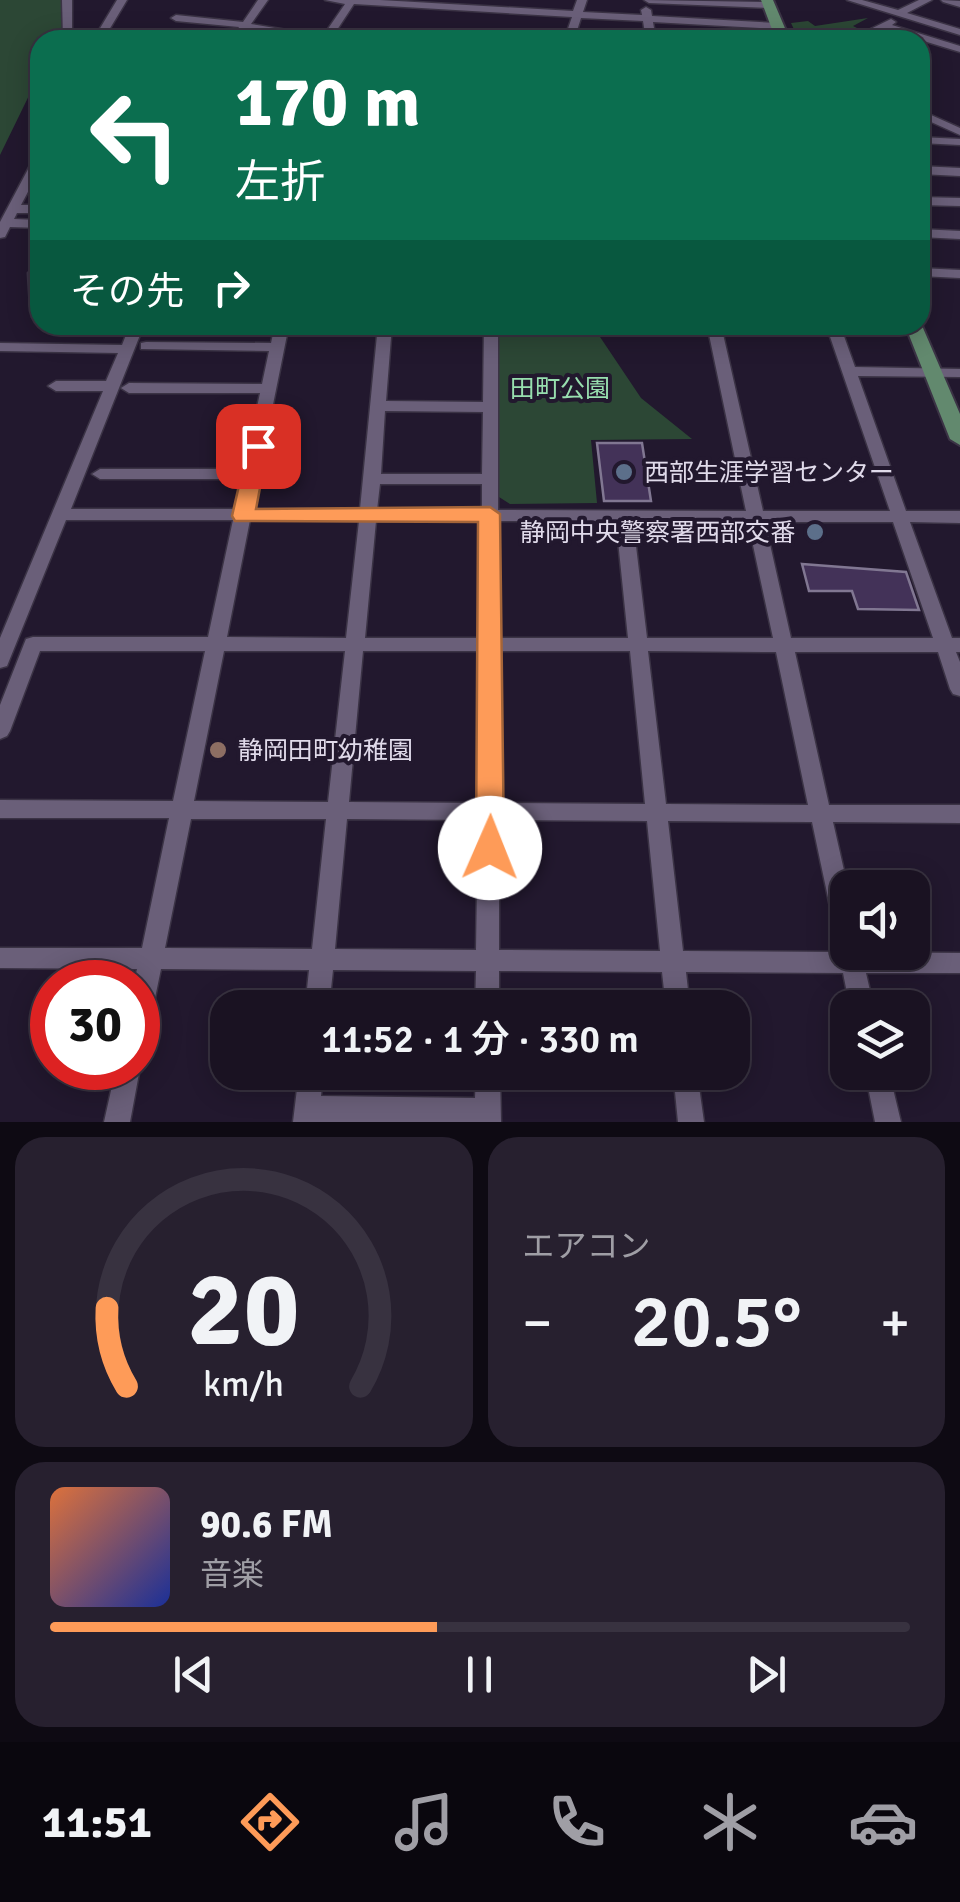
<!DOCTYPE html>
<html lang="ja">
<meta charset="utf-8">
<style>
body{margin:0;font-family:Signika,"Noto Sans JP",sans-serif;background:#27202f;color:#f1f3f6;height:100vh;display:flex;flex-direction:column;font-size:38px;white-space:nowrap}
*{box-sizing:border-box;margin:0}
p{font-size:32px;color:#9f9ea5}
.icon{flex:none;width:55px;height:55px;fill:none;stroke:currentColor;stroke-width:2;stroke-linecap:round;stroke-linejoin:round}
.map{position:relative;height:1122px;overflow:hidden}
.panel{display:flex;flex-direction:column;gap:15px;padding:15px;background:#0e0a13;flex:1}
.panel>*{flex:none}
.guide{position:absolute;left:30px;top:30px;width:900px;height:305px;border-radius:30px;box-shadow:0 5px 25px #0003,0 0 0 2px #383240;background:#0b6e4f;color:#fff;overflow:hidden}
.fabs{position:absolute;left:830px;top:870px;display:grid;gap:20px}
.fabs a{display:grid;place-items:center;width:100px;height:100px;border-radius:20px;background:#1a1222;box-shadow:0 5px 25px #0003,0 0 0 2px #383240;font-size:50px}
.speed{position:absolute;left:30px;top:960px;display:flex;gap:20px;font-size:50px;font-weight:700;text-align:center}
.speed>*{display:grid;place-content:center;width:130px;height:130px;border-radius:50%;background:#1a1222;box-shadow:0 5px 25px #0003,0 0 0 2px #383240;line-height:1}
.speed .limit{border:15px solid #d22;background:#fff;color:#111}
.pin{position:absolute;display:grid;place-items:center;width:85px;height:85px;color:#fff;margin:-42px;border-radius:20px;box-shadow:0 5px 15px #0006}
.me{position:absolute;width:110px;margin:-55px;rotate:1deg;stroke-linejoin:round;filter:drop-shadow(0 0 8px #0008)}
.turn{display:flex;align-items:center;gap:35px;height:210px;padding:0 40px;font-size:45px}
.turn .icon{width:130px;height:130px;stroke-width:2.5}
.turn b{display:block;font-size:70px;line-height:85px}
.then{display:flex;align-items:center;height:95px;padding:0 40px;background:#0003;gap:20px;font-size:38px}
.big{font-size:75px;font-weight:600;line-height:1.1}
.panel .tile{flex:1;display:flex;flex-direction:column;justify-content:center;gap:15px;min-width:0;padding:0 35px;border-radius:30px;background:#27202f}
.panel .dial{align-items:center;gap:0}
.dial svg{height:260px;overflow:visible;fill:none;stroke:#383240;stroke-width:7;stroke-linecap:round;text-anchor:middle}
.dial text{fill:#f1f3f6;stroke:none}
.song{display:flex;align-items:center;gap:30px}
.cover{width:120px;height:120px;border-radius:15px;background:linear-gradient(135deg,hsl(20 70% 55%),hsl(230 70% 35%))}
.played{height:10px;border-radius:5px;background:linear-gradient(90deg,#fe9b58 45%,#383240 45%)}
.keys{display:flex;justify-content:space-around;direction:ltr}
.heat{display:flex;justify-content:space-between;align-items:center;font-size:55px;direction:ltr}
.panel .tiles{flex:1;display:grid;gap:15px;grid-template-columns:1fr 1fr}
.tile:last-child{grid-column:span 2}
.trip{position:absolute;left:210px;top:990px;width:540px;height:100px;border-radius:30px;background:#1a1222;box-shadow:0 5px 25px #0003,0 0 0 2px #383240;font-weight:600;line-height:100px;text-align:center}
.dock{display:flex;height:160px;justify-content:space-around;align-items:center;background:#0a070e;color:#9f9ea5}
.dock .icon{width:70px;height:70px}
.dock .on{color:#fe9b58}
.dock b{font-size:45px;color:#f1f3f6}
.map>svg:first-child{display:block}
.green{fill:#2c4735}
.building{fill:#433258;stroke:#817792;stroke-width:2.5}
.lines{fill:none;stroke-linecap:round;stroke-linejoin:round}
.minor-casing{stroke:#3b3345;stroke-width:3}
.major-casing{stroke:#3b3345;stroke-width:4}
.minor{fill:#6a5f79;fill-rule:evenodd}
.major{fill:#62896e;fill-rule:evenodd}
.route{fill:#fe9b58;stroke:#a56539;stroke-width:2.5}
.service-dot{fill:#5c6f8a;stroke:#22182e;stroke-width:4}
.education-dot{fill:#8d6e63;stroke:#22182e;stroke-width:4}
.labels{text-anchor:middle;stroke-width:8;stroke-linejoin:round;paint-order:stroke}
.park-label{font-size:25px;fill:#98dfaf;stroke:#22182e}
.poi-label{font-size:25px;fill:#e0daea;stroke:#22182e;text-anchor:start}
</style>
<div class="map">
<svg width="960" height="1122" viewBox="0 0 960 1122">
<rect width="100%" height="100%" fill="#22182e"/>
<path class="green" d="M0,0h63v25l-7,15h-16v33l-40,82z
M868,18l-15,8 10,5 -19,9h-45l-8,-17 17,-2 7,5z
M538,325h54l49,73 51,41 -101,1 6,63 -87,1 -11,-7 -2,-162 41,-6z"/>
<path class="building" d="M597,443h45l9,58h-47z
M802,564l104,8 13,38 -61,-1 -6,-18h-43z"/>
<g class="lines">
<defs>
<path id="minor" d="M62,0h10v40l-9,-2z
M117,0h10l-24,40h-10z
M258,0h10l-17,24 72,12 22,-32 -20,-4h55l193,11 4,-11h10l-4,12 59,3 -1,-5 5,-3 5,3 1,6 125,7 5,3 -5,3 -124,-7 3,18h-10l-3,-19 -62,-3 -7,22h-10l8,-23 -218,-13 -21,32 225,1 5,3h-251l-64,-11 -7,6 -5,-3 3,-5 -63,-6 -5,-3 5,-3 67,7z
M644,0l125,2 5,3 -5,3 -120,-5z
M847,0h15l36,10 21,-10h13l-25,13 53,16v6z
M941,0l19,1v6l-17,-5z
M891,19l5,3 -4,3 68,21v6l-76,-23 -23,11h-13z
M122,31l116,4 5,3 -35,2 -90,-4 -1,-2z
M920,110l40,18v7l-40,-18z
M920,137l40,2v6l-40,-2z
M40,154v15l-19,36h19v8h-23l-3,6 26,1v8l-30,-1 -5,10 -5,1v-16l34,-64z
M920,166l40,2v8l-40,-2z
M920,197l40,1v8l-40,-1z
M920,229l40,2v8l-40,-2z
M40,264v45l-3,1 -7,-4 -2,-33z
M920,268l40,2v8l-40,-2z
M130,325h14l-73,184h165l6,-30h-142l-8,-5 8,-5h144l16,-76h-131l-8,-5 8,-5 133,1 7,-33 -128,-2v-6l5,-1 125,1 4,-18h14l-37,184h108l18,-184h14l-6,76 97,1 1,-77h14v185l248,1 -39,-186h14l42,186h127l-64,-186h14l15,42 105,2v8l-102,-1 48,135h54v12l-50,-1 42,116h8v14h-4l4,10v34l-7,-2 -3,-5 -12,-37h-143l34,153h131v18l-127,-1 15,66v64l112,1v20h-94l8,35h-24l-7,-35 -157,-1 4,36h-24l-4,-36 -163,-1v37h-24l1,-37 -143,-1 -4,38h-24l4,-38 -148,-1 -11,53 -4,8 -8,3v-51h-4l3,-13 -137,-1v-20h142l27,-130h-169v-18l173,1 32,-150h-165l-30,80 -3,5 -7,3v-34l24,-61 2,-5 7,-2h175l25,-117h-167l-57,141 -2,5 -7,2v-30l103,-247h-47l-8,-5 8,-5h50l12,-28 -118,-2v-8l122,2zM385,411l98,1 -1,62h-101zM380,484h102v26h-105zM250,520l109,1 -13,117 -119,-1zM376,521h105l-1,117h-115zM498,521h118l12,117h-130zM633,521l115,1 25,116h-126zM765,522h128l40,116h-142zM224,651h121l-17,151 -134,-1zM363,651h117l-2,152 -129,-1zM498,651h132l15,153 -146,-1zM648,651l128,1 32,153 -142,-1zM191,819h135l-14,130 -147,-1zM347,819l131,1 -2,130 -141,-1zM499,820l148,1 13,130 -161,-1zM668,821l144,1 25,118 4,8 -2,4 -156,-1z
M138,1062l2,6 -10,54h-26l12,-54h22z
M299,1072h24l-2,24 154,2 1,-26h24l1,50h-208z
M673,1072h24l7,50h-26z
M865,1072h24l12,50h-26z"/>
<path id="major" d="M761,0h12l17,40h-14z
M920,321l40,93v31l-10,-6 -45,-114h15z"/>
</defs>
<use href="#minor" class="minor-casing"/>
<use href="#major" class="major-casing"/>
<use href="#minor" class="minor"/>
<use href="#major" class="major"/>
</g>
<path class="route" d="M258,439l10,7 -12,63 234,-2 10,7 4,334 -4,9h-20l-4,-9 2,-326 -243,-1 -3,-5 16,-70z"/>
<g class="service-dot">
<circle cx="624" cy="472" r="10"/>
<circle cx="815" cy="532" r="10"/>
</g>
<circle class="education-dot" cx="218" cy="750" r="10"/>
<g class="labels">
<g class="park-label">
<text x="560" y="397">田町公園</text>
</g>
<g class="poi-label">
<text x="644" y="481">西部生涯学習センター</text>
<text x="795" y="541" text-anchor="end">静岡中央警察署西部交番</text>
<text x="238" y="759">静岡田町幼稚園</text>
</g>
</g>
</svg>
<div class="fabs">
<a><svg class="icon" aria-label="sound" viewBox="0 0 24 24"><path d="M4 9h4l5-4v14l-5-4H4zM17 9q2 3 0 6"/></svg></a>
<a><svg class="icon" aria-label="layers" viewBox="0 0 24 24"><path d="M12 4l9 5-9 5-9-5zM3 14l9 5 9-5"/></svg></a>
</div>
<div class="speed"><div class="limit">30</div></div>
<div class="pin" style="left:258px;top:446px;background:#d93025"><svg class="icon" aria-label="arrive" viewBox="0 0 24 24"><path d="M6 21V4h12l-3 4 3 4H6"/></svg></div>
<svg class="me" style="left:490px;top:848px" viewBox="-20 -20 40 40"><circle r="19" fill="#fff"/><path d="M0-13L10 11 0 6-10 11z" fill="#fe9b58"/></svg>
<div class="trip">11:52 · 1 分 · 330 m</div>
<div class="guide">
<div class="turn"><svg class="icon" aria-label="left" viewBox="0 0 24 24"><path d="M17 20v-9H6M10 6l-5 5 5 5"/></svg><div><b>170 m</b>左折</div></div>
<div class="then">その先<svg class="icon" aria-label="right" viewBox="0 0 24 24"><path d="M7 20v-9h11M14 6l5 5-5 5"/></svg></div>
</div>
</div>
<section class="panel">
<div class="tiles">
<div class="tile dial"><svg viewBox="0 0 100 80">
<path d="M14 69A42 42 0 1 1 86 69"/>
<path d="M14 69A42 42 0 0 1 8 45" stroke="#fe9b58"/>
<text x="50" y="56" font-size="32" font-weight="700">20</text>
<text x="50" y="72" font-size="11">km/h</text>
</svg></div>
<div class="tile"><p>エアコン</p>
<div class="heat"><a>−</a><b class="big">20.5°</b><a>+</a></div>
</div>
<div class="tile">
<div class="song"><i class="cover"></i><div><b>90.6 FM</b><p>音楽</p></div></div>
<div class="played"></div>
<div class="keys"><svg class="icon" aria-label="previous" viewBox="0 0 24 24"><path d="M18 5L8 12l10 7zM5 5v14"/></svg><svg class="icon" aria-label="pause" viewBox="0 0 24 24"><path d="M8 5v14M16 5v14"/></svg><svg class="icon" aria-label="next" viewBox="0 0 24 24"><path d="M6 5l10 7-10 7zM19 5v14"/></svg></div>
</div>
</div>
</section>
<nav class="dock">
<b>11:51</b>
<svg class="icon on" aria-label="directions" viewBox="0 0 24 24"><path d="M12 3l9 9-9 9-9-9zM9 14v-3h6M13 9l2 2-2 2"/></svg>
<svg class="icon" aria-label="music" viewBox="0 0 24 24"><path d="M9 18V5l10-2v13"/><circle cx="6" cy="18" r="3"/><circle cx="16" cy="16" r="3"/></svg>
<svg class="icon" aria-label="phone" viewBox="0 0 24 24"><path d="M5 4h4l2 5-3 2q2 4 5 5l2-3 5 2v4C11 20 4 13 5 4z"/></svg>
<svg class="icon" aria-label="climate" viewBox="0 0 24 24"><path d="M12 3v18M4 7l16 10M4 17L20 7"/></svg>
<svg class="icon" aria-label="car" viewBox="0 0 24 24"><path d="M5 17H2v-5l4-1 3-4h7l3 4 3 1v5h-3M9 17h6M6 11h13"/><circle cx="7" cy="17" r="2"/><circle cx="17" cy="17" r="2"/></svg>
</nav>
